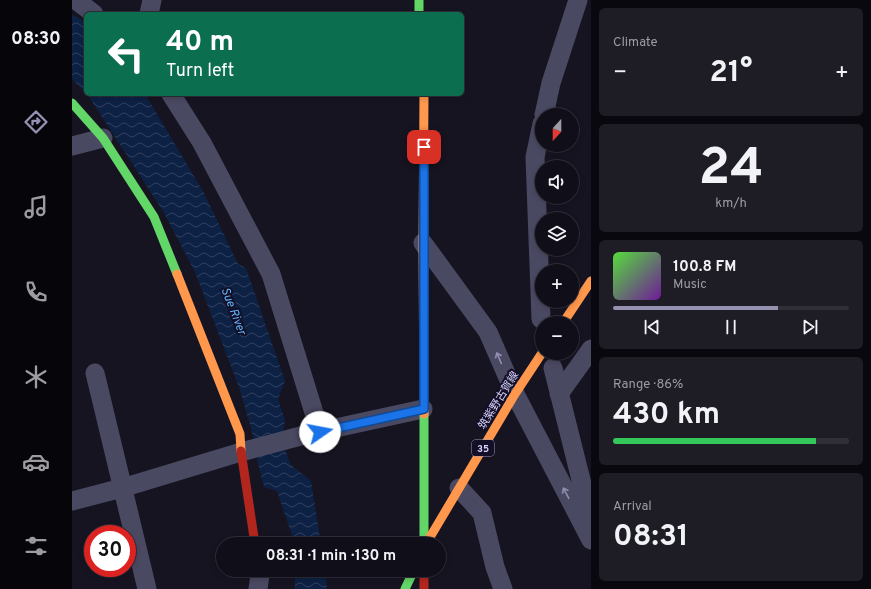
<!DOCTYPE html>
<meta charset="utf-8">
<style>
body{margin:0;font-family:Overpass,"Noto Sans JP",sans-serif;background:#1e1d26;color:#f1f3f6;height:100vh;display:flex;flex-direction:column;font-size:15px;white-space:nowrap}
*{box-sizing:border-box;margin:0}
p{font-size:13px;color:#9c9ca2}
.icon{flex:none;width:22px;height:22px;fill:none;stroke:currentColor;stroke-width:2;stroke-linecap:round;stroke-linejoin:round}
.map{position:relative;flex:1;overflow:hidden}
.side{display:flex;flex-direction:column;gap:8px;padding:8px;background:#09080e;width:280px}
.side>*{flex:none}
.banner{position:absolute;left:12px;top:12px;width:380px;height:84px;border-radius:6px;box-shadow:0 2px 6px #0003,0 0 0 1px #302f38;background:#0b6e4f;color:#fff;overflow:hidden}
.needle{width:26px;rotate:201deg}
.controls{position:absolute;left:463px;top:108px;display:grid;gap:8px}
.controls a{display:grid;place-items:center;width:44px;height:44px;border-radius:50%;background:#100f19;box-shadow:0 2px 6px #0003,0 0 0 1px #302f38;font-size:20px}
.speed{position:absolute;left:12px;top:525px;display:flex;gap:8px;font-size:20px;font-weight:700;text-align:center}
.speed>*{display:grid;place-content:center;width:52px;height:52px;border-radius:50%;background:#100f19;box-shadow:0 2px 6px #0003,0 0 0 1px #302f38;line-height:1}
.speed .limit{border:6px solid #d22;background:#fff;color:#111}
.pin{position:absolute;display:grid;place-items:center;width:34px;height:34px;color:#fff;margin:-17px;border-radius:8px;box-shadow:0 2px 6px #0006}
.me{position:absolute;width:44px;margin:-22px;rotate:78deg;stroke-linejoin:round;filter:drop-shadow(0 0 3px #0008)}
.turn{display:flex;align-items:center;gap:14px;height:84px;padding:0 16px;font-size:18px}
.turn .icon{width:52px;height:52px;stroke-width:2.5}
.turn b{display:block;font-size:28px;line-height:34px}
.big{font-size:30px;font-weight:700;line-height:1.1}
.side .widget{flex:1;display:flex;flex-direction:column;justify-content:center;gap:6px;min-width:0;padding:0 14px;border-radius:6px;background:#1e1d26}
.side .dial{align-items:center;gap:0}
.dial b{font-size:52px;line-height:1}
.song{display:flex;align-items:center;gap:12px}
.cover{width:48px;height:48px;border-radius:6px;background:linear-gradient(135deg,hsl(110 70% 55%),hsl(280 70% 35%))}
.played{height:4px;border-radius:2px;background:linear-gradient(90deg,#9591b1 70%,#302f38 70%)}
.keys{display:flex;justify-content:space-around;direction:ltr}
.heat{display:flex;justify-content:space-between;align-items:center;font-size:22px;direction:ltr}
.charge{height:6px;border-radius:3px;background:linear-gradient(90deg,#34c759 86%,#302f38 0)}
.trip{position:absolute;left:144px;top:537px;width:230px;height:40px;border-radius:20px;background:#100f19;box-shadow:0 2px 6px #0003,0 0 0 1px #302f38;font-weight:700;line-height:40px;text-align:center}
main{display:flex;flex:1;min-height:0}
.tabs{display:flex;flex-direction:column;width:72px;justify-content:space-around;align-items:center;background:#06060a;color:#9c9ca2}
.tabs .icon{width:28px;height:28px}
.tabs .current{color:#9591b1}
.tabs b{font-size:18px;color:#f1f3f6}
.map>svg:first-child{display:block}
.water{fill:url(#water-waves)}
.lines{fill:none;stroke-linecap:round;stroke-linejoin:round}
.street{stroke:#4a4962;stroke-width:19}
.fast{stroke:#63d668;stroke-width:9}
.slow{stroke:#ff974d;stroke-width:9}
.jam{stroke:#b3261e;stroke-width:9}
.oneway{stroke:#928eb0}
.route-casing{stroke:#114b97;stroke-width:10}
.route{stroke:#1a73e8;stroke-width:7}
.labels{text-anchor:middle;stroke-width:4;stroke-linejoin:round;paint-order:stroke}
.shield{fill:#130f26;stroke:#9e99be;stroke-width:1}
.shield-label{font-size:10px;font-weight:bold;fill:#d9d4ff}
.street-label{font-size:11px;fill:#d9d4ff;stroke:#130f26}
.water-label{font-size:12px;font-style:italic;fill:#62b6ff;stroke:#130f26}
</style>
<main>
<nav class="tabs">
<b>08:30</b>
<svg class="icon current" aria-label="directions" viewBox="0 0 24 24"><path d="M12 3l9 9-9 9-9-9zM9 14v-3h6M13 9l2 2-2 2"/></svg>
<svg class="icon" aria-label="music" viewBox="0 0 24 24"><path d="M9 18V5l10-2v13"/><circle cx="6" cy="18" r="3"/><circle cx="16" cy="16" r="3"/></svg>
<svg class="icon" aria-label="phone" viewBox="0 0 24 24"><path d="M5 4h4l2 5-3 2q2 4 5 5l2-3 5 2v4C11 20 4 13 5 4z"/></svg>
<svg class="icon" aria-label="climate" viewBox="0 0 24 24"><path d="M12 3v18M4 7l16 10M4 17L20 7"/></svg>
<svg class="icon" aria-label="car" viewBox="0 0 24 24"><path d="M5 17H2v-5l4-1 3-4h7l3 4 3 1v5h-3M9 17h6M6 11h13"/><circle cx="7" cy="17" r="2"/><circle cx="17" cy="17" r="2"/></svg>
<svg class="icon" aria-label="filters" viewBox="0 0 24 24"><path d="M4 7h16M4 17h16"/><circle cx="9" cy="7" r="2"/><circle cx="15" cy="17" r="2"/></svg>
</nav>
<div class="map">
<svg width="519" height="589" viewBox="0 0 519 589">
<defs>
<pattern id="water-waves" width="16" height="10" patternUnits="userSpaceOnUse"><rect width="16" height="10" fill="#0d2144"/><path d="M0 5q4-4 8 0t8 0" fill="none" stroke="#304060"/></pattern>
</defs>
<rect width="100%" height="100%" fill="#161421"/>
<path class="water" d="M0,15l9,4 5,5v69l-14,-14z
M15,94h58l59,99 34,71 8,4 39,113 -7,18 7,21 -3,19 5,16 4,10 20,16 10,63h-28v-6l-16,-47 -13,-4 -7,-27 -1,-14 -16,-56 -45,-118 -32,-61z
M223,570h30l2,19h-32z"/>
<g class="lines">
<path class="street" d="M4,0l18,14
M77,14l3,-14
M99,94l31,49 69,131 49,158
M472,115l7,-32 27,-83
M0,146l31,-8
M351,243l65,89 27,62 76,146
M469,319l-6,-162 7,-33
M481,368l38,152
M23,373l52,216
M487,394l32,-45
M387,488l23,25 13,54 8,22
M0,501l50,-13 119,-36 67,-18 115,-25
M186,589l2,-14v-5"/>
<path class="fast" d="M347,0v14
M0,103l31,35 51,79 23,57
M352,414v130
M333,589l9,-19"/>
<path class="slow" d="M105,274l63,160 1,17
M491,323l28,-42
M352,414l-1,-171 1,-149
M354,544l89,-150 27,-41"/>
<path class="jam" d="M169,451l14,93
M352,570v19"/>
</g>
<defs><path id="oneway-shaft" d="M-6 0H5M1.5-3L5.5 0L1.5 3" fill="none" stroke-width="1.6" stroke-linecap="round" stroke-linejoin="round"/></defs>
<g class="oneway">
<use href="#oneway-shaft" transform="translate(427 358) rotate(-113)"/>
<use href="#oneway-shaft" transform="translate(494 493) rotate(-118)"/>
</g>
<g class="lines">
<defs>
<path id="route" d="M248,432l104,-23v-262"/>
</defs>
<use href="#route" class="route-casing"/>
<use href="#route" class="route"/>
</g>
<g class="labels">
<rect class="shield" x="400" y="440" width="22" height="16" rx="3"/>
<g class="shield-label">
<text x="411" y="452">35</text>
</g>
<g class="street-label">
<text transform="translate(426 400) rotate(-58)" y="4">筑紫野古賀線</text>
</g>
<g class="water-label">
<text transform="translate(162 311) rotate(69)" y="4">Sue River</text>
</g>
</g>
</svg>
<div class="controls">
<a><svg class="needle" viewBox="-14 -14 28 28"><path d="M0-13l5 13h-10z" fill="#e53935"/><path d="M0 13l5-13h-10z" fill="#9c9ca2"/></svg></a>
<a><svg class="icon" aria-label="sound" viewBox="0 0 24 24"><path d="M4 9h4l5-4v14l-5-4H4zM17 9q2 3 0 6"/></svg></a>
<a><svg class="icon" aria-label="layers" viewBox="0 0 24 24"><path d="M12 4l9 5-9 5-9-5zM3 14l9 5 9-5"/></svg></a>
<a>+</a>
<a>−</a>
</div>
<div class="speed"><div class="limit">30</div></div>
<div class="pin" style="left:352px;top:147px;background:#d93025"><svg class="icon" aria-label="arrive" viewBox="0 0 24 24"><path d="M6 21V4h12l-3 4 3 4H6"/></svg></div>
<svg class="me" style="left:248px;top:432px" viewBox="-20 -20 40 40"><circle r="19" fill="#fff"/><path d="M0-13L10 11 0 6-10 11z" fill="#1a73e8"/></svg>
<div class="trip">08:31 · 1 min · 130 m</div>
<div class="banner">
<div class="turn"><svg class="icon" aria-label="left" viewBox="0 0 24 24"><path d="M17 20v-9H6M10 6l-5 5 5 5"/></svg><div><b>40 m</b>Turn left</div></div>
</div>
</div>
<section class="side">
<div class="widget"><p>Climate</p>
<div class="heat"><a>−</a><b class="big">21°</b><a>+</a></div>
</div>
<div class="widget dial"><b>24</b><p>km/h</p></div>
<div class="widget">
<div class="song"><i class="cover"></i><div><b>100.8 FM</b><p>Music</p></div></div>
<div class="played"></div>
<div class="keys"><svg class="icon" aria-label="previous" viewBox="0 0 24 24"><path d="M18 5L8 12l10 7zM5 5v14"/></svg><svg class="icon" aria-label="pause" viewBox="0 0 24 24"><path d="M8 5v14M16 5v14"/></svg><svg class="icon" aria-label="next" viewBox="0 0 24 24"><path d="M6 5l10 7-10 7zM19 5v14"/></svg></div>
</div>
<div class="widget"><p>Range · 86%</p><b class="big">430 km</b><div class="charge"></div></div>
<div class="widget"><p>Arrival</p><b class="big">08:31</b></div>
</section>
</main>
